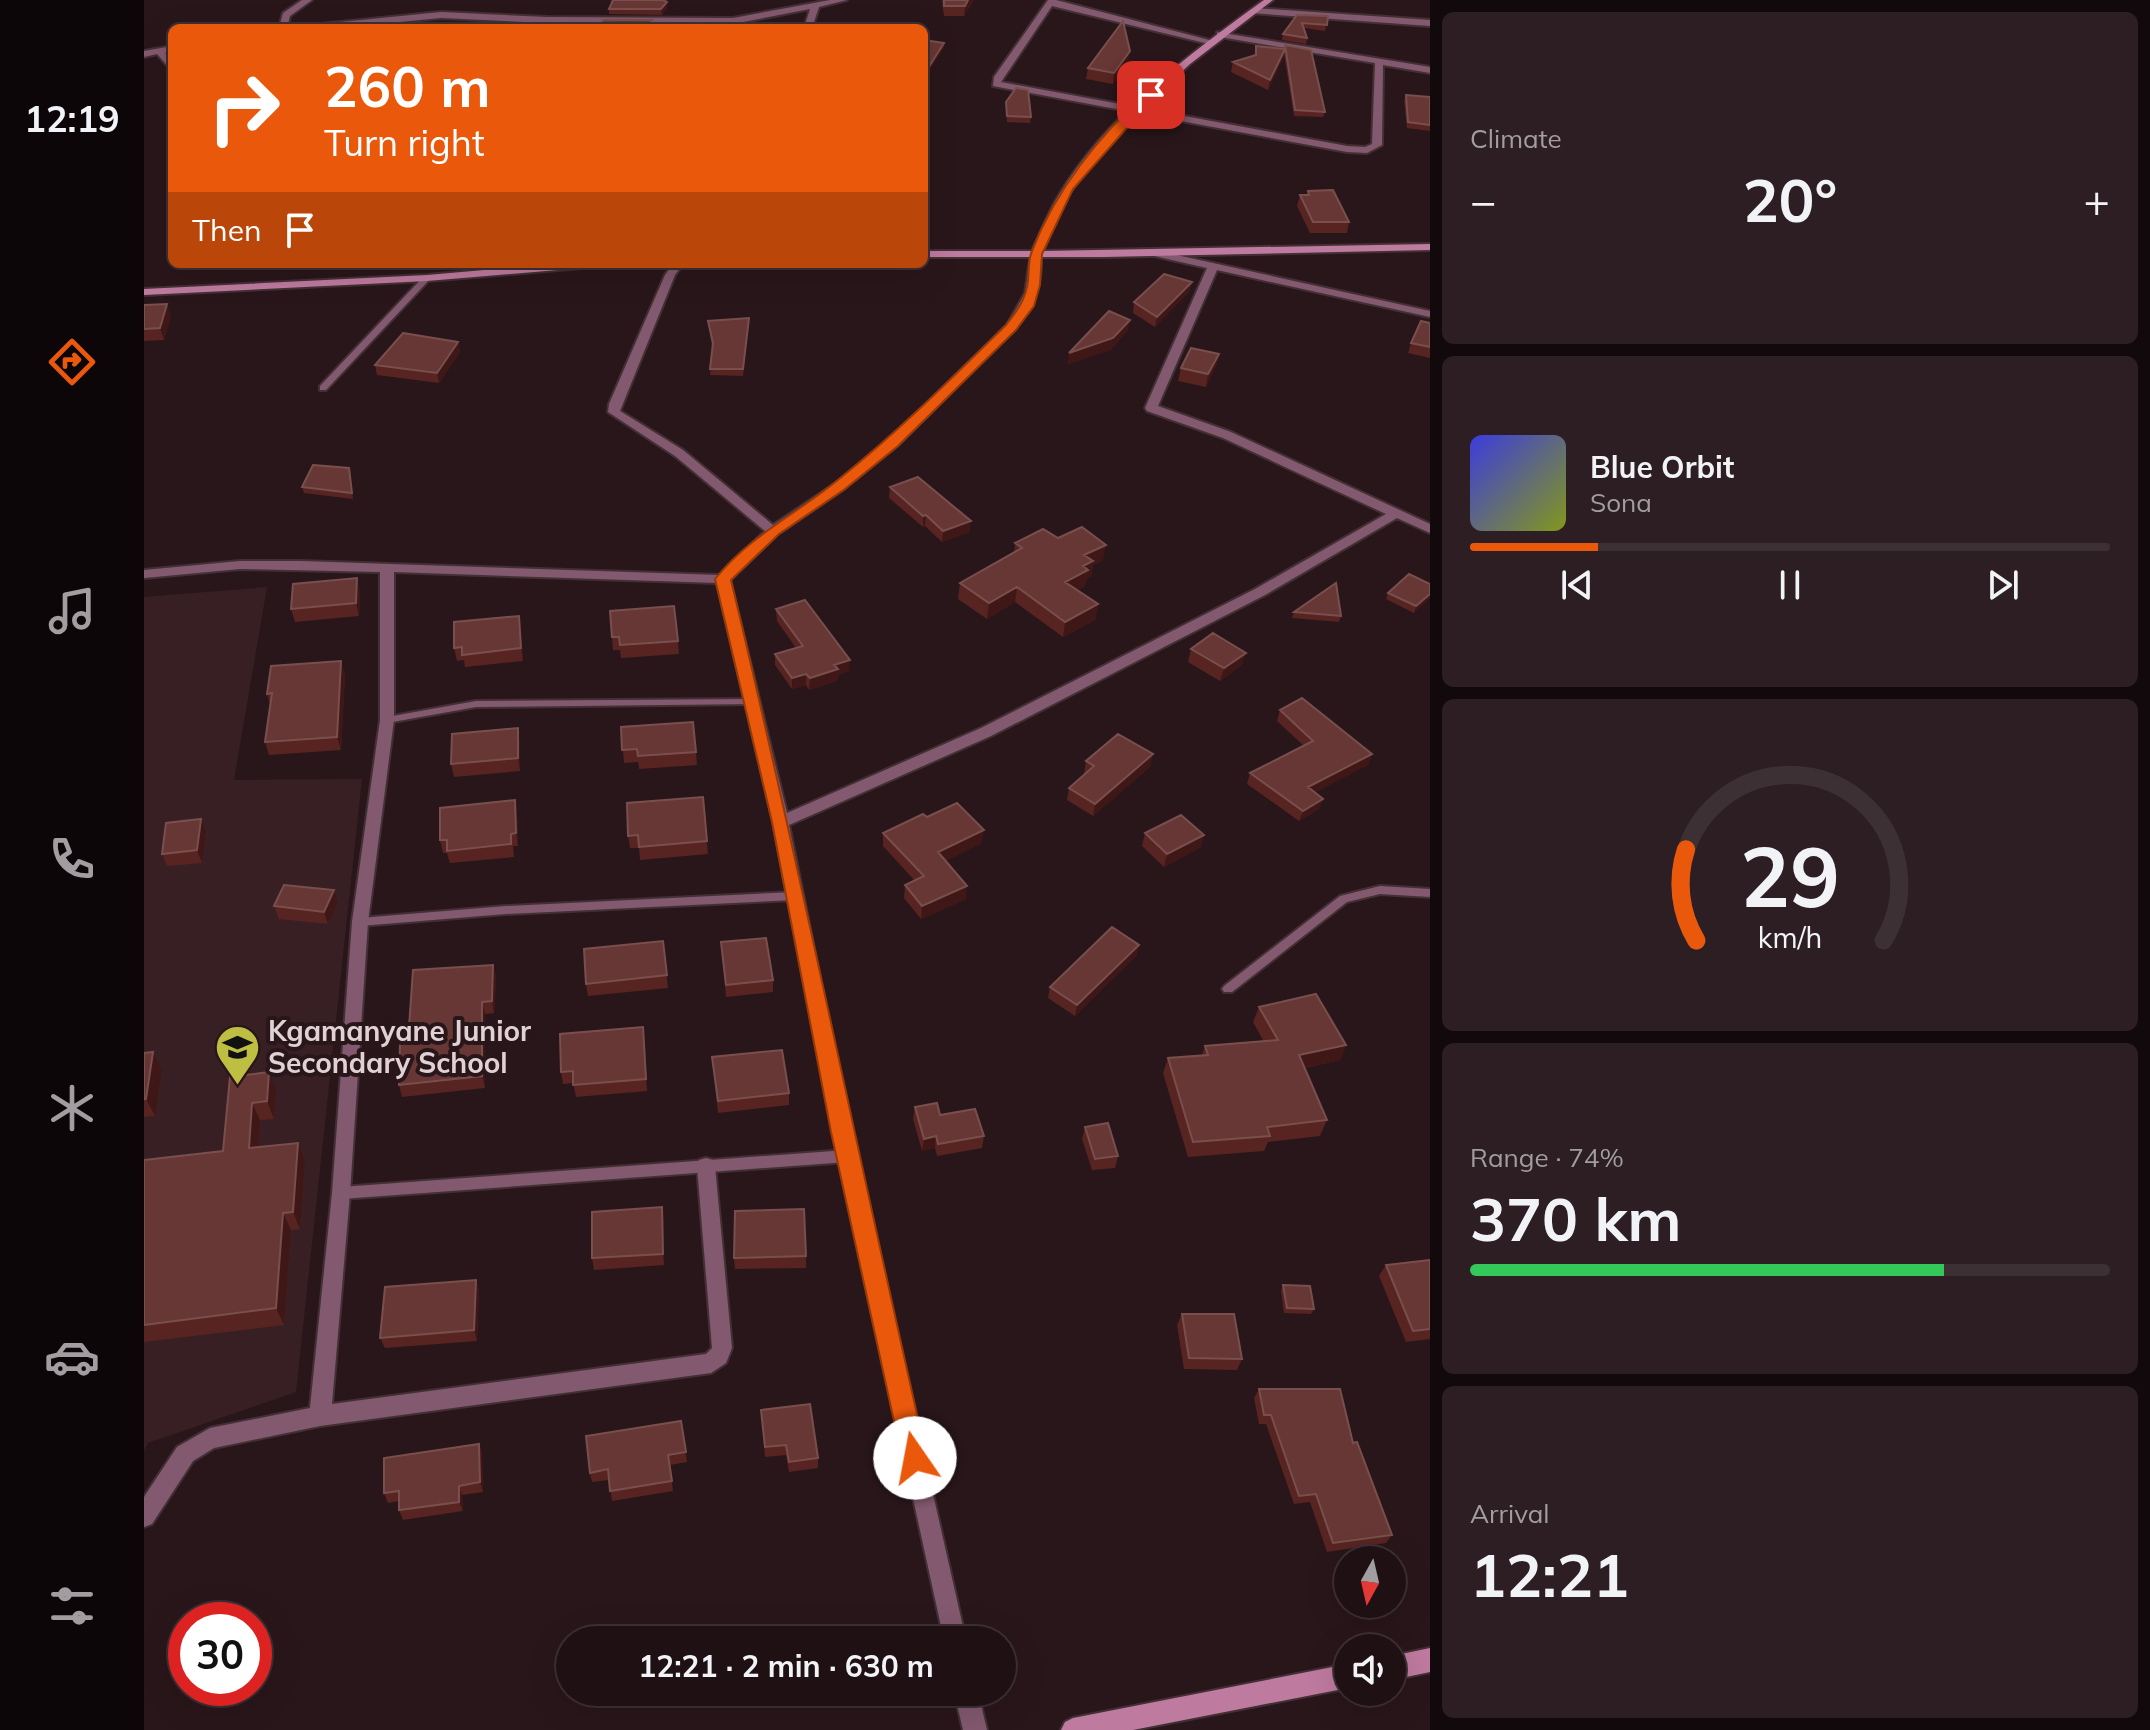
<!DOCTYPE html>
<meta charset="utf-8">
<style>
body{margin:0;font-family:Mulish,sans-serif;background:#2c1e22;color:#f1f3f6;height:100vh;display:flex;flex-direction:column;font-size:30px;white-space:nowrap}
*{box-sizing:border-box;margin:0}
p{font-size:26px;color:#a19da0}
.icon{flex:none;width:44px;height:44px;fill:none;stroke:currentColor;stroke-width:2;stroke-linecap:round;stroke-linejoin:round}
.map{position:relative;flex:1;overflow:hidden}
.sheet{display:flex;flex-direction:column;gap:12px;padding:12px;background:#11090b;width:720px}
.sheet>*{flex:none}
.hud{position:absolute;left:24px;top:24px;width:760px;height:244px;border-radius:12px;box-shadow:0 8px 32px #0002,0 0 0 2px #3c3034;background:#ea580c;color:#fff;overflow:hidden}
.needle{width:52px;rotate:188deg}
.fabs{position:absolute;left:1190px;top:1546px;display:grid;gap:16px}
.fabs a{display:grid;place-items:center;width:72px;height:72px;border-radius:50%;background:#1f1014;box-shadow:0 8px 32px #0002,0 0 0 2px #3c3034;font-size:40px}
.speed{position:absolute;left:24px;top:1602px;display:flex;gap:16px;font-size:40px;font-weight:700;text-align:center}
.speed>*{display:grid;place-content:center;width:104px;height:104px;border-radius:50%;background:#1f1014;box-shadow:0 8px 32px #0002,0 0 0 2px #3c3034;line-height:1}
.speed .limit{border:12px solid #d22;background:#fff;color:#111}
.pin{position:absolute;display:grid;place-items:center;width:68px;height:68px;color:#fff;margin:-34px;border-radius:16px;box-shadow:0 4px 12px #0006}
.me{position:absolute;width:88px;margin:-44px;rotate:348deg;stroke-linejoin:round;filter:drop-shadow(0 0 6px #0008)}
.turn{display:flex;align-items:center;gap:28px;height:168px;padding:0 24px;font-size:36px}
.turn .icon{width:104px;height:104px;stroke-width:2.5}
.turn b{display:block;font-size:56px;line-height:68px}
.then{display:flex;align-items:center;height:76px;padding:0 24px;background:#0003;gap:16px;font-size:30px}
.big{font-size:60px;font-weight:700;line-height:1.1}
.sheet .widget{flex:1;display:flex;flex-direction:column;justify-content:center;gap:12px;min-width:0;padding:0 28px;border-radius:12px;background:#2c1e22}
.sheet .dial{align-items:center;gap:0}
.dial svg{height:208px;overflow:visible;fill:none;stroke:#3c3034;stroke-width:7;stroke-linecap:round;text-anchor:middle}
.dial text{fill:#f1f3f6;stroke:none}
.song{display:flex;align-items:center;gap:24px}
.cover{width:96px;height:96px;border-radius:12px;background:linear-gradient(135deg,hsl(240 70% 55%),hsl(70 70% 35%))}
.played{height:8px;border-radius:4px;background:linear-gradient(90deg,#ea580c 20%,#3c3034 20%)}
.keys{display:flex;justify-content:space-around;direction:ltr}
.heat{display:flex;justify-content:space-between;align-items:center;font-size:44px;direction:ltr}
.charge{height:12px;border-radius:6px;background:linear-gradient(90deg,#34c759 74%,#3c3034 0)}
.trip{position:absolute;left:412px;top:1626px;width:460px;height:80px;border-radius:40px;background:#1f1014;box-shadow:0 8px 32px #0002,0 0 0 2px #3c3034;font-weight:700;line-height:80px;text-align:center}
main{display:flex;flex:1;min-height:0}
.menu{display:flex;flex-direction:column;width:144px;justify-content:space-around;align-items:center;background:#0c0608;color:#a19da0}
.menu .icon{width:56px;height:56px}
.menu .active{color:#ea580c}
.menu b{font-size:36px;color:#f1f3f6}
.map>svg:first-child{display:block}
.built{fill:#381f24}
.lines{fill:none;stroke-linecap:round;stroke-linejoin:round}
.lane-casing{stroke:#433034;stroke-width:4}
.street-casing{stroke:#433034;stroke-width:4}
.secondary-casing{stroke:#433034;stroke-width:4}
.lane{fill:#83596f;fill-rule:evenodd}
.street{fill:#83596f;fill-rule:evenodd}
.secondary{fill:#be7a9f;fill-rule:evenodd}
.wall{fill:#572421}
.shaded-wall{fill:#3f1716}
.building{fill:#663734;stroke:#794f4d;stroke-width:2}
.route{fill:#ea580c;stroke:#983908;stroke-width:2}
.labels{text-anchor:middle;stroke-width:8;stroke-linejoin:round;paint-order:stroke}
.poi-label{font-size:28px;font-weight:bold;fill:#e0d2d4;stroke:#29161a;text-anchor:start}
</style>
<main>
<nav class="menu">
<b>12:19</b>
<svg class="icon active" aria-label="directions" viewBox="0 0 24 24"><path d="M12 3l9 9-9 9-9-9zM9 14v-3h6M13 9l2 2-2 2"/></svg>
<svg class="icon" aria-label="music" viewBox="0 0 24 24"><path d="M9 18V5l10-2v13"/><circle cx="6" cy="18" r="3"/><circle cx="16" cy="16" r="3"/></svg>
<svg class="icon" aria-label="phone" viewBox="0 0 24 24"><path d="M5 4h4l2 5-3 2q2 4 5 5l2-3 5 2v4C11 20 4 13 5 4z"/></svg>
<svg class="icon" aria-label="climate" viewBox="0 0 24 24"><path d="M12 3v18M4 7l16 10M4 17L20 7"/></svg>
<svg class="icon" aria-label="car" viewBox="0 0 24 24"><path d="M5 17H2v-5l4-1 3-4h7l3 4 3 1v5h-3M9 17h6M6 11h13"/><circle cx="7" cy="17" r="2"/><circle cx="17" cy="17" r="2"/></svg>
<svg class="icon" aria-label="filters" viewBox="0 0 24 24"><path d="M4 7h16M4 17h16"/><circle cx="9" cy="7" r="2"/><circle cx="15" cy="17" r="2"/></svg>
</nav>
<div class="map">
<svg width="1286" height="1730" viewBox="0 0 1286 1730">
<rect width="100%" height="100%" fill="#29161a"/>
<path class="built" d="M123,587l-33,193 128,-1 -66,613 -148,51 -4,8v-854z"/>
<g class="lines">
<defs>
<path id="lane" d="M280,276l7,2 -105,112h-6v-4z
M607,699l4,1 1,2 -1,2 -279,3 -89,16 -5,-3 5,-3 89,-16z
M1236,886l50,3v8l-50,-3 -33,8 -115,90h-8l-2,-3 2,-3 116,-90z
M651,892l4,1 2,3 -2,3 -4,1 -289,14 -146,12 -4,-1 -2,-3 2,-3 4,-1 146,-12z
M703,1150l5,2 1,4 -1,4 -5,2 -506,37 -5,-2 -2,-4 2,-4 5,-2z"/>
<path id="street" d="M158,0h10l-22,16 -3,12h-8l4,-15z
M686,0h17l-28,7 -7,21h-8l6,-19 -77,15 -186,-1 -106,-5 -104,10h-30l4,-3 130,-13 106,5 186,1z
M904,0h8l157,41 -4,3 -157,-38 -51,76 346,64 18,1 7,-3 3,-81 -155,-26 -3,-1v-4l213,35v6l-47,-8 -1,80 -15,8 -20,-1 -354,-66 1,-9z
M1110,8l176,12v6l-179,-13 -1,-2z
M28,46v6l-7,1 7,9v9l-15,-17 -13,3v-6z
M1010,250l276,61v6l-213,-47 -59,136 73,26 199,92v9l-33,-15 -132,77 -274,141 -202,89 62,307 115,508h-22l-111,-508 -60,-310 -56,-239 -323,-11v148l-26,202 -18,271 -18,211 374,-50 6,-6 -15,-182 2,-6 7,-2 7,2 2,6 17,182 -6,15 -15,10 -391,53 -106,22 -21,13 -41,63 -8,3v-30l33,-50 33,-19 100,-20 22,-215 20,-271 28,-202v-148l-140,-3 -96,9v-8l96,-9h61l419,14 45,-44 -90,-75 -67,-44 1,-8 56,-129 8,-11h10l-8,11 -55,136 63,39 90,75 63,-42 53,-43 118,-115 18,-32 6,-39 9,-2c5,27 -9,56 -25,77l-118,117 -53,43 -66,45 -48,46 57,233 194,-85 274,-139 131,-75 -163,-76 -76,-27 -2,-3 62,-140 -57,-13v-4z
M810,1692h24l9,38h-24z"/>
<path id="secondary" d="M1120,0h9l-83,64 -76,72 -46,59 -25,56 387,-7v6l-326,7h-180v-6h108c9,-19 16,-38 27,-56 49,-81 129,-140 205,-195z
M411,264h43l-5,3 -166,14 -283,14v-6l283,-14z
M1286,1648v24l-38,8v-24z
M1204,1664v24l-215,42h-72l4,-8 8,-4z"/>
</defs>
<use href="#lane" class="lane-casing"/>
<use href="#street" class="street-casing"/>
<use href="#secondary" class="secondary-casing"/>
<use href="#lane" class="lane"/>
<use href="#street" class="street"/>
<use href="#secondary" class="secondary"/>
</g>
<path class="wall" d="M798,0h32l-10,16h-20z
M523,2v6l-5,7 -53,-1v-5z
M1153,15l31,1 -3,15 -21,-3 3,10 -1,6 -24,-4 1,-6z
M1141,45l40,67 -2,5 -29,-1 -10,-62 -1,5 -15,31 -37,-18 2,-10 21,-6 2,-10 28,2z
M984,62l-15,22 -27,-5 2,-11z
M1262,95l24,2v34l-23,-3 -3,-27z
M862,102l25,15 -1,6 -23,-1z
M1164,191l41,31 -2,11h-37l-13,-27 3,-11h7z
M1048,282l-3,10 -34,35 -22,-14 1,-11z
M0,305l27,11 -7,24 -20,1z
M605,318l-6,58 -33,-1 2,-28 -4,-26z
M1286,323v35l-22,-5 3,-10z
M314,342l2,10 -21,31 -62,-8 -2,-10z
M1075,354l-3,12 -10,21 -28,-6 3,-13z
M205,468l4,31 -49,-6 -2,-6z
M746,487l80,45 -28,10 -17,-16 -2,1 -34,-29z
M914,538l45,22 -10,5 -2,12 -5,2 -1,7 -8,4 21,14 -3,16 -32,17 -48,-35 -28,17 -29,-20 2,-16 54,-30 1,-10z
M1286,584l-16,29 -28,-14 2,-6z
M216,591l-1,25 -64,6 -4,-13z
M632,609l73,62 -11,4 -1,6 -28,9 -3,-5 -14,4 -17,-24v-11l21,-6 -19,-27z
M466,611l68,30 1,13 -58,4 -1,-8h-7z
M1150,612l47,4 -2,6 -47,-4z
M375,616l4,45 -58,6 -1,-7 -7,1 -3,-13z
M1047,649l51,16 -22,16 -32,-19z
M201,674l-4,76 -72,5 -4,-13 5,-38 -3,-10z
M1136,710l92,44 -4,11 -53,27 4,17 -20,12 -52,-37 3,-11 54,-27 -27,-25z
M477,727l75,25 1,13 -58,4 -1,-7 -14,1z
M376,741v30l-66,6 -3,-13z
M942,761l64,6 -57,49 -26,-16 2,-12 15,-14z
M559,797l5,57 -68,6 -1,-12h-9l-2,-12z
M371,800l2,13 1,33h-5l1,11 -64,6 -3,-10h-4l-3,-13z
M783,817l55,26 -37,18 21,38 -45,20 -17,-21 1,-13 10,-4 -32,-35v-13z
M62,832l-4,31 -35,3 -5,-12z
M1001,833l59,2 -3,12 -37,20 -22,-21z
M194,903l-10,21 -49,-5 -5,-13z
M519,941l5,47 -80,8 -2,-12z
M577,942l52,38v12l-47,5z
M995,945l-3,11 -61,60 -27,-18 2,-11z
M349,965l3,12 -2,36 -9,1v74l-83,9 -3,-12z
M1115,1007l87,38 -6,15 -35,8 22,52 -7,16 -52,6 -4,9 -76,6 -25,-84 5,-15 34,-3 3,-9 59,-4 -11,-20z
M499,1027l4,64 -71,6 -3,-14 -10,1 -2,-12z
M9,1052l9,17 -7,47 -11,1v-64z
M568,1057l77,36v12l-71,8z
M86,1077l46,13 -2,29 -14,1 -2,27 40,-4 7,17 -5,69 -9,1 -7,95 -140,17v-182l79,-9z
M771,1107l25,8 44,21 -2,12 -45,8 -2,-8 -13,3 -9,-32z
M941,1127l33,29 -3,12 -23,2 -10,-31z
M520,1219v46l-70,5 -2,-12z
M662,1256v12l-71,1 -1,-11z
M1286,1260v79l-24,3 -27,-66 7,-11z
M332,1280l3,11 -2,50 -92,7 -5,-10z
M1139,1285l31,24 -3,5 -27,-1 -3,-23z
M1038,1314l60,45 -5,11 -53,-1 -7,-44z
M1115,1389l94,54 39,92 -6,8 -59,9 -17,-50 -16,2 -28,-80h-7l-5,-26z
M617,1410l57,48v10l-29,4 -3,-17 -21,2z
M537,1421l6,41 -17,3 3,26 -61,10 -3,-21 -17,2 -2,-9z
M335,1444l3,10 1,38 -21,3 1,16 -60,9 -4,-10v-9l-11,2 -4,-10z"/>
<path class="shaded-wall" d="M824,0h6l-10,16 1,-10z
M523,2v6l-5,7 -1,-6z
M800,43v5l-19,30v-5z
M1141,49l-2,10 -15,31 2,-10z
M986,51l-2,11 -15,22 1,-11z
M1048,282l-3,10 -34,35 2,-10z
M23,304l4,12 -7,24 -4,-12z
M986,320l-2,11 -17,19 -44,15 2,-12z
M314,342l2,10 -21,31 -2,-10z
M1075,354l-3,12 -10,21 2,-13z
M782,515l-1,11 -2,1v-11z
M827,521l-1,11 -28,10 1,-11z
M962,545l-3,15 -10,5 -2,12 -5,2 -1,7 -22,11 2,-15 19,-27z
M213,578l3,13 -1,25 -3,-13z
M873,587l-2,15 -28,17 2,-16z
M1286,594v4l-16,15 2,-7z
M954,604l-3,16 -32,17 2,-15z
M375,616l2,13 2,32 -2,-13z
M1102,653l-4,12 -22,16 4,-13z
M706,660l-1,11 -11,4 -1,6 -28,9 1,-12 24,-13z
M197,661l4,13 -4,76 -4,-13z
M662,674v11l-14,4v-11z
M374,728l2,13v30l-2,-13z
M1009,754l-3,13 -57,49 2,-12z
M1228,754l-4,11 -63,33 3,-11z
M1179,799l-4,10 -20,12 4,-10z
M371,800l2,13 1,33 -2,-13z
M57,819l5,13 -4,31 -5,-13z
M840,830l-2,13 -45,22 1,-13z
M1060,835l-3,12 -37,20 3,-13z
M823,886l-1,13 -45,20 1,-13z
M190,890l4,13 -10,21 -4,-12z
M995,945l-3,11 -61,60 2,-11z
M349,965l3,12 -2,36 -2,-12z
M338,1002l3,12v74l-3,-12z
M1202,1045l-6,15 -47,10 6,-15z
M9,1052l9,17 -7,47 -9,-17z
M125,1072l7,18 -2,29 -7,-18z
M108,1103l8,17 -3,46 -8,-18z
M792,1136l-1,12 -13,3 2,-12z
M154,1143l7,17 -5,69 -7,-17z
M518,1207l2,12v46l-1,-11z
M139,1213l8,17 -7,95 -8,-17z
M332,1280l3,11 -2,50 -3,-11z
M335,1444l3,10 1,38 -3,-10z
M315,1486l3,9 1,16 -4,-9z"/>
<path class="building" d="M469,0h50l4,2 -6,7h-52z
M800,0h24l-3,6h-21z
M1153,15l31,1 -1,9 -25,-2 5,15 -24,-4z
M459,20h49l-6,8h-47z
M979,21l7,30 -16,22 -26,-5z
M780,40l20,3 -19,30 -1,-1z
M1141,45l26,5 14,62 -30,-2z
M1112,46l29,3 -15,31 -37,-18 23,-7z
M872,88l12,2 3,27 -24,-1 -1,-14z
M1262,95l24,2v28l-22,-3z
M1189,190l16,32h-36l-13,-27h9l-1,-4z
M1020,274l28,8 -35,35 -23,-15z
M23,304l-7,24 -16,1v-24z
M965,311l21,9 -17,18 -44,15z
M605,318l-6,51h-33l3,-26 -5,-22z
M1277,321l9,2v24l-19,-4z
M259,333l55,9 -21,31 -62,-8z
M1047,348l28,6 -11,20 -27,-6z
M169,465l36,3 3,25 -50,-6z
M774,477l53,44 -28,10 -17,-16 -3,1 -33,-29z
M938,527l24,18 -22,10 9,6 -10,5 5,4 -23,12 33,22 -33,18 -48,-35 -28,16 -29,-20 62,-35 -7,-5 28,-14 15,9z
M1265,574l21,10v10l-14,12 -28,-13z
M213,578l-1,25 -65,6 2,-25z
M1192,583l5,33 -47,-4z
M661,600l45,60 -16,5 4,4 -28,9 -4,-4 -14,4 -17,-24 28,-8 -27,-37z
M530,606l4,35 -58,4 -1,-8h-7l-2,-26z
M375,616l2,32 -59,7v-8l-8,1v-26z
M1069,633l33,20 -22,15 -33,-19z
M197,661l-4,76 -72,5 7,-49 -5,1 4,-28z
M1158,698l70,56 -64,33 15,12 -20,12 -53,-38 63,-32 -33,-31z
M549,722l3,30 -58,4 -1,-7 -15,1 -1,-23z
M374,728v30l-67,6 1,-30z
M974,734l35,20 -58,50 -26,-16 25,-22 -8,-5z
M559,797l4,44 -68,6 -1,-12 -10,1 -1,-33z
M371,800l1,33 -5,1v10l-64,7v-11h-7v-32z
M813,803l27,27 -46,22 29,34 -45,20 -17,-21 19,-9 -41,-43 40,-19 4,3z
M1037,815l23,20 -37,19 -22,-21z
M57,819l-4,31 -35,4 4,-31z
M140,885l50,5 -10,22 -50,-6z
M968,927l27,18 -62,60 -27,-18z
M622,938l7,42 -47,5 -5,-43z
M519,941l4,34 -81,9 -2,-35z
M349,965l-1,36 -10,1v74l-83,9 1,-43 8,-1 5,-71z
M1172,994l30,51 -47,10 28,65 -60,7 3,9 -77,6 -25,-84 40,-3 -3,-9 73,-6 -19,-33z
M499,1027l3,52 -73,6v-14l-12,1 -1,-38z
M638,1050l7,43 -71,8 -6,-44z
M9,1052l-7,47h-2v-46z
M125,1072l-2,29 -15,2 -3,45 49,-5 -5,69 -10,1 -7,95 -132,17v-165l79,-9 7,-74z
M793,1103l3,12 35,-6 9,27 -46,8 -2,-8 -12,3 -9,-32z
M964,1123l10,33 -23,3 -10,-32z
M518,1207l1,47 -71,4v-46z
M660,1209l2,47 -72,2 1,-47z
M1286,1260v69l-17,2 -27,-66z
M332,1280l-2,50 -94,8 5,-51z
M1139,1285l27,1 4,23 -27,-1z
M1038,1314h52l8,45 -53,-1z
M1115,1389h81l13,54 4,-1 35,93 -59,8 -17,-49 -17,2 -28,-81h-7z
M666,1404l8,54 -29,4 -3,-17 -21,2 -4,-37z
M537,1421l5,31 -18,3 4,26 -62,10 -2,-22 -18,4 -4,-37z
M335,1444l1,38 -21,4v16l-60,8v-19l-15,2v-35z"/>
<path class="route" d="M1003,93l9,2 -83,94 -31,65 -2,31 -6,21 -18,24 -118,116 -53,43 -66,45 -48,46c70,291 129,586 196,878l-4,9 -8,3 -9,-3 -4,-9 -71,-326 -59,-310 -57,-243c34,-43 83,-66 124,-100 60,-48 113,-101 167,-154 11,-14 20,-26 22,-44 1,-10 0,-21 4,-30 23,-60 67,-116 115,-158z"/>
<defs>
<symbol id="school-pin" viewBox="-11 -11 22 30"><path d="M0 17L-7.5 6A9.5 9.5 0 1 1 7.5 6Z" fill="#bebe42" stroke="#29161a"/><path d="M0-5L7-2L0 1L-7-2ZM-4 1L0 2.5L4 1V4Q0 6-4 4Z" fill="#111"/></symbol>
</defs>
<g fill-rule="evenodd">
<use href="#school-pin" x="68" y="1022" width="51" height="69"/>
</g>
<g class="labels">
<g class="poi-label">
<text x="124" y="1041">Kgamanyane Junior<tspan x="124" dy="32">Secondary School</tspan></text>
</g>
</g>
</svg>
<div class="fabs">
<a><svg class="needle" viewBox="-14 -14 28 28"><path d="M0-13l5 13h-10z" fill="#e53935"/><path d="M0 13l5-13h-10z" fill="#a19da0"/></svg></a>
<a><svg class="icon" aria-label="sound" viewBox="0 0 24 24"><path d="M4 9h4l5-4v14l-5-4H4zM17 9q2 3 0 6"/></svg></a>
</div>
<div class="speed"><div class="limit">30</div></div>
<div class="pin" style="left:1007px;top:95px;background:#d93025"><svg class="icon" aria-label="arrive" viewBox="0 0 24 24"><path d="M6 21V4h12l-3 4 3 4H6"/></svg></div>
<svg class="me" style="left:771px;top:1458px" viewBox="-20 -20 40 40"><circle r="19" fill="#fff"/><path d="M0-13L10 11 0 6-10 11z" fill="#ea580c"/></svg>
<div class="trip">12:21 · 2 min · 630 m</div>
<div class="hud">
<div class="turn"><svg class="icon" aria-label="right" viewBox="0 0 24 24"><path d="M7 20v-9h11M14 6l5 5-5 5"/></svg><div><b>260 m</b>Turn right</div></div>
<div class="then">Then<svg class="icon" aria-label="arrive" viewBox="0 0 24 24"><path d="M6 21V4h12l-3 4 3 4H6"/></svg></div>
</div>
</div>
<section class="sheet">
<div class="widget"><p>Climate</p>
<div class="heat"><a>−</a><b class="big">20°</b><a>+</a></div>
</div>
<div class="widget">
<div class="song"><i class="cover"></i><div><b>Blue Orbit</b><p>Sona</p></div></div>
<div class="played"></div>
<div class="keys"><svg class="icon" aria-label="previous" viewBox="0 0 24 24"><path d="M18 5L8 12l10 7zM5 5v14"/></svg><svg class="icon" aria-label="pause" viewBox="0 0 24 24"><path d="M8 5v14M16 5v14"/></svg><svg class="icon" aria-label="next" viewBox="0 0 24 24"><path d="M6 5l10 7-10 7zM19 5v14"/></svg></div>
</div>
<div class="widget dial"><svg viewBox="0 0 100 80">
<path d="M14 69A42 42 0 1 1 86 69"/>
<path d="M14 69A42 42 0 0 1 10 34" stroke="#ea580c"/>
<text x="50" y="56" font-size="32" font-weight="700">29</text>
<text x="50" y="72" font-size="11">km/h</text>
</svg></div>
<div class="widget"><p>Range · 74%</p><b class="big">370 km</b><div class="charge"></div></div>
<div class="widget"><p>Arrival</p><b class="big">12:21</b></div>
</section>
</main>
